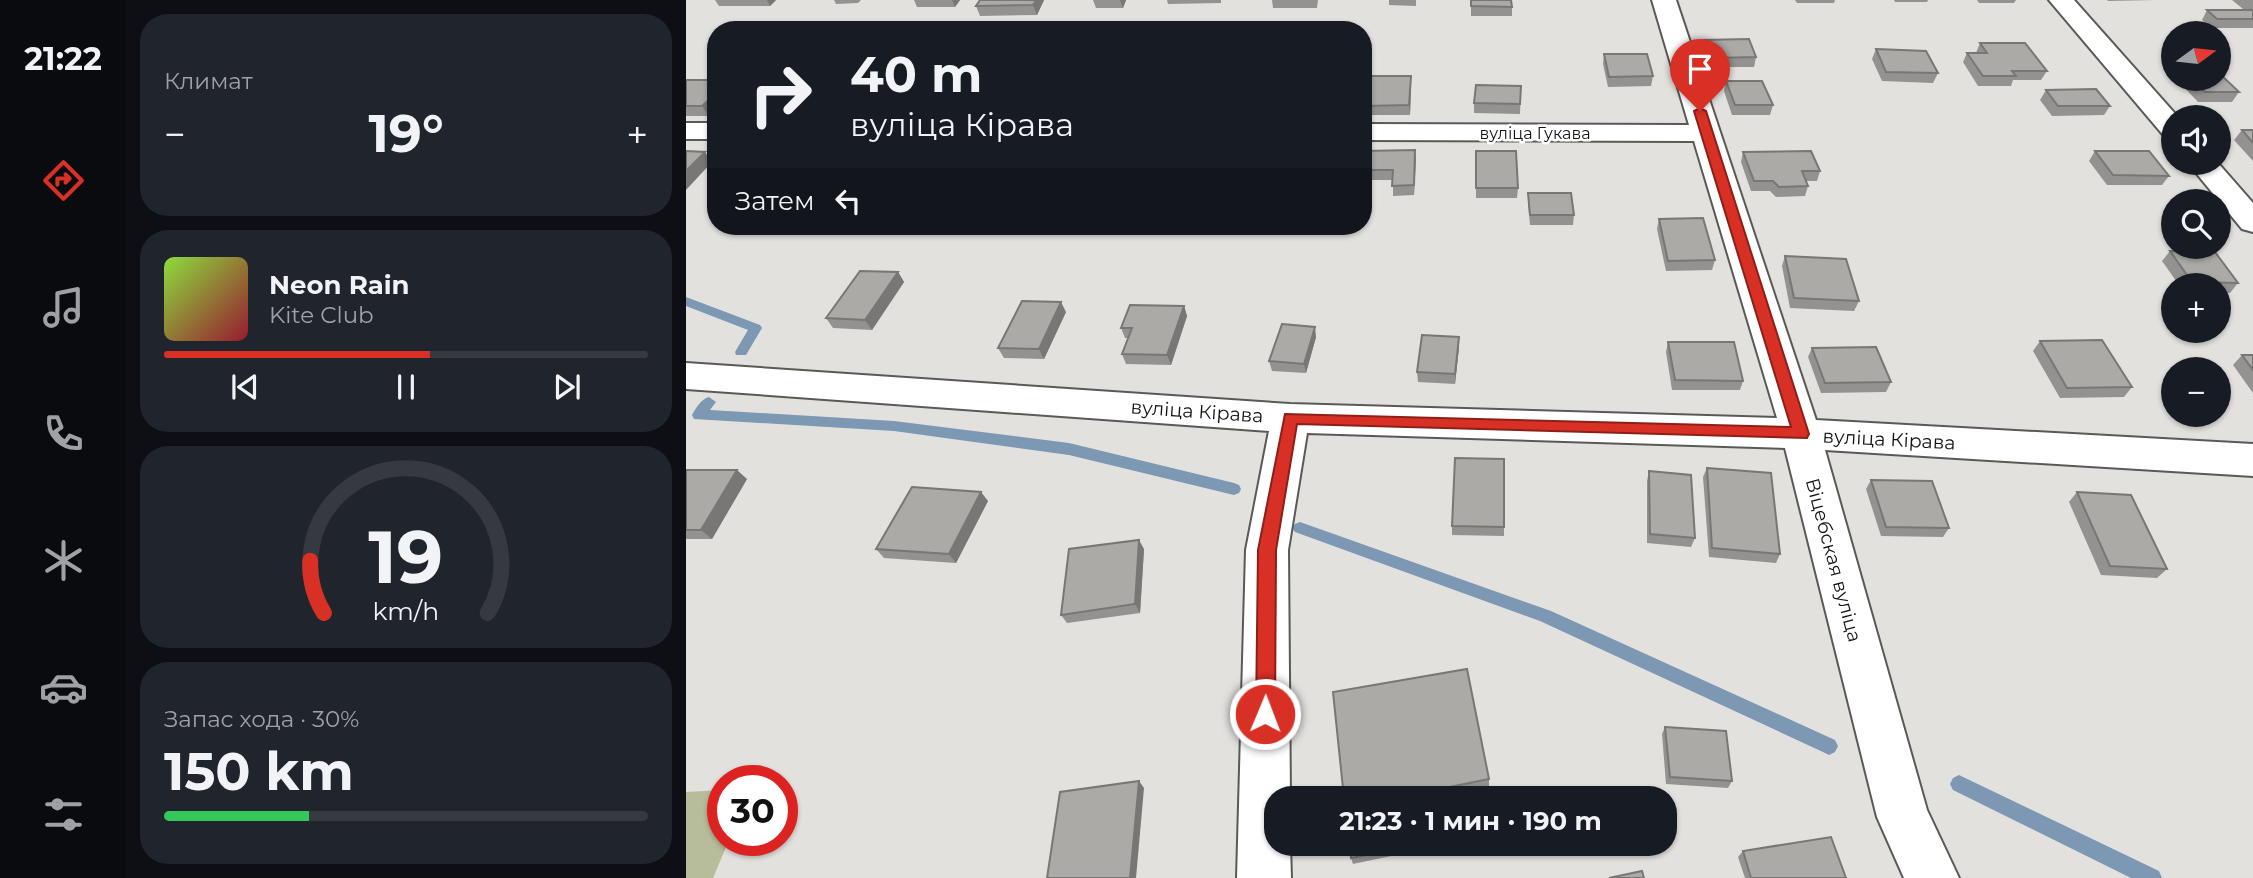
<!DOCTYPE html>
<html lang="ru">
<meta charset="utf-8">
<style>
body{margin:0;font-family:Montserrat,sans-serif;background:#20242c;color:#f1f3f6;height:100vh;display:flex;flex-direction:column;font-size:26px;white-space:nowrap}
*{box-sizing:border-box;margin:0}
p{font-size:23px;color:#9ea1a6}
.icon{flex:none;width:38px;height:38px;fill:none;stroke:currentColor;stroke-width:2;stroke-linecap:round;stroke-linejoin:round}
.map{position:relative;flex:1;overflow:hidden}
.details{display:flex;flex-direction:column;gap:14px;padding:14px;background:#0d0f14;width:560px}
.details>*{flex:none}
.guide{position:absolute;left:21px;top:21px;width:665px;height:214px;border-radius:28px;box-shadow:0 2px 5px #0004;background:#171b24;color:#f1f3f6;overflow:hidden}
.needle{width:46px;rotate:75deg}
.tools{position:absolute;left:1475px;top:21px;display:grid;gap:14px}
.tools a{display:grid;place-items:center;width:70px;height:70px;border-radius:50%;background:#171b24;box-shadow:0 2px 5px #0004;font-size:35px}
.speed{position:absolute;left:21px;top:765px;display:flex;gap:14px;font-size:35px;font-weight:700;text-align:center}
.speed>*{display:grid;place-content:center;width:91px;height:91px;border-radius:50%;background:#171b24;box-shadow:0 2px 5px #0004;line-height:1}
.speed .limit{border:10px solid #d22;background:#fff;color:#111}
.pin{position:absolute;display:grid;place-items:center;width:60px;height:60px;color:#fff;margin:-72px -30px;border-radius:50% 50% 50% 0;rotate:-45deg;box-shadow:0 0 7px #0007}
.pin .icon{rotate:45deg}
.me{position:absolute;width:77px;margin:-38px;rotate:1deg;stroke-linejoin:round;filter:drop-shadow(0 0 5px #0008)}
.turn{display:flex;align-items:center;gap:24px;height:147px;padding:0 28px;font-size:32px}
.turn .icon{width:91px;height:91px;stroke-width:2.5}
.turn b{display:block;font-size:49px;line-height:60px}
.then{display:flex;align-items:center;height:66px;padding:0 28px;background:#0003;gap:14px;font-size:26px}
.big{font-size:52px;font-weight:700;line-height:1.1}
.details .card{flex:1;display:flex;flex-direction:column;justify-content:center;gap:10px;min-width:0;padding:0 24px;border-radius:28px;background:#20242c}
.details .dial{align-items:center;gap:0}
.dial svg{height:182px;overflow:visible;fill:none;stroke:#363941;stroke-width:7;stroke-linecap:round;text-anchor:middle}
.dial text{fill:#f1f3f6;stroke:none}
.song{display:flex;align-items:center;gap:21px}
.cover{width:84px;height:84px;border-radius:10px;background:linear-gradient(135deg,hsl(90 70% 55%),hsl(350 70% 35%))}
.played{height:7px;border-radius:4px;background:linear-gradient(90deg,#d93025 55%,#363941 55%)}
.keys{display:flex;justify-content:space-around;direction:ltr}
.heat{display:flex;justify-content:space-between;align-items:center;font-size:38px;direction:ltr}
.charge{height:10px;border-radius:5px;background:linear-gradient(90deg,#34c759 30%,#363941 0)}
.trip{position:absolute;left:578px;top:786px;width:413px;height:70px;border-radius:28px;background:#171b24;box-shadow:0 2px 5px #0004;font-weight:700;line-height:70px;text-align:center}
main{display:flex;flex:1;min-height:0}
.tab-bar{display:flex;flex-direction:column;width:126px;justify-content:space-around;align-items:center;background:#090b0e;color:#9ea1a6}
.tab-bar .icon{width:49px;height:49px}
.tab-bar .active{color:#d93025}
.tab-bar b{font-size:32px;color:#f1f3f6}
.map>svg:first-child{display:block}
.green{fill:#b7bc9a}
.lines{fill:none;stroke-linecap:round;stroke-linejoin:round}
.stream{fill:#7c98b2;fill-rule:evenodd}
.minor-casing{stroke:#5a5956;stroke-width:4}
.minor{fill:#fff;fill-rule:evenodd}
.wall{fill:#939290}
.shaded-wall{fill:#787775}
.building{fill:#abaaa7;stroke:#787775;stroke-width:2}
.route{fill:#d93025;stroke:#8d1f18;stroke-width:2}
.labels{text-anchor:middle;stroke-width:5;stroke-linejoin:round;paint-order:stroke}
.far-street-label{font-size:16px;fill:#131211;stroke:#fff}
.street-label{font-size:19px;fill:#131211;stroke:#fff}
</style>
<main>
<nav class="tab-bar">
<b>21:22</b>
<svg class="icon active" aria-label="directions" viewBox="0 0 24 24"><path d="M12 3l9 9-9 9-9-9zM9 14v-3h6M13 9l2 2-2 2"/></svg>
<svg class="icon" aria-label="music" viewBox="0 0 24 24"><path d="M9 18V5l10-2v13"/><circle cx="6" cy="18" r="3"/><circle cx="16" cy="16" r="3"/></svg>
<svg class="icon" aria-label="phone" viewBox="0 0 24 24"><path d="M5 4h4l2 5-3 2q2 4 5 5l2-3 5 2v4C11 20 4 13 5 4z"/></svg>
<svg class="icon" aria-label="climate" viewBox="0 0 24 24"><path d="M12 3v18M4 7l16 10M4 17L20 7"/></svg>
<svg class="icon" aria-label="car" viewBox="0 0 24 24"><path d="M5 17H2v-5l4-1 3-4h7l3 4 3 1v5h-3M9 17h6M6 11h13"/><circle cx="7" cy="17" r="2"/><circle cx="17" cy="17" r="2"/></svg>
<svg class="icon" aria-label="filters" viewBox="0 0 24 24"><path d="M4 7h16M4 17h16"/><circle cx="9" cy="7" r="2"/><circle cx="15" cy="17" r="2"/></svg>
</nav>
<section class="details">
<div class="card"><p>Климат</p>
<div class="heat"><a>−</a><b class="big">19°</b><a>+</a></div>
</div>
<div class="card">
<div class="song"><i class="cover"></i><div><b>Neon Rain</b><p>Kite Club</p></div></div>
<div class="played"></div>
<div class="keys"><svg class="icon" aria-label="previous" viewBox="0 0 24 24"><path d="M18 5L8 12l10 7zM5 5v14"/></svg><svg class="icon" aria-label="pause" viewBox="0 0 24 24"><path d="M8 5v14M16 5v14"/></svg><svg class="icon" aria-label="next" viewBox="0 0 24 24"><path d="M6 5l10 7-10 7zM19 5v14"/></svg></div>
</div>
<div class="card dial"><svg viewBox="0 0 100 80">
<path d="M14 69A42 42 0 1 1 86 69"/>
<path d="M14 69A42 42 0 0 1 8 46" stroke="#d93025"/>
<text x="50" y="56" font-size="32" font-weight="700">19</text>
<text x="50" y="72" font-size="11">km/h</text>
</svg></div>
<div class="card"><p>Запас хода · 30%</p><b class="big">150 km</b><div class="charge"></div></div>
</section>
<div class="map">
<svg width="1567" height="878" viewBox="0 0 1567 878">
<rect width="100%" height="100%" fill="#e3e1de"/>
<path class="green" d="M37,790v50h6l-16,38h-27v-86z"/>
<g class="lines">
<path class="stream" d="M0,297l74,28 2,3 -16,27h-10l-1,-3 13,-22 -62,-24z
M23,397l7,5 -6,8 184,11 175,22 165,40 5,2 2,4 -2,4 -5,2 -165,-40 -175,-24 -200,-12 -2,-4c4,-7 9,-16 17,-18z
M614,522l251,89 284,129 3,6 -3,6 -6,3 -6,-3 -283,-131 -245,-89 -3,-4 3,-4z
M1273,775l200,96 3,7h-31l-178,-88 -3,-6 3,-6z"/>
<defs>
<path id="minor" d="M966,0h24l140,420 437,24v32l-428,-26 102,360 32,68h-55l-27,-61 -92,-369 -478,-15 -19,117 2,248h-14v46h14l1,34h-54l9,-328 23,-119 -583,-42v-26l604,41 487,14 -83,-277 -331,-1v-16l326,1z
M1363,0h25l104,117h-4v21l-10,-2z
M0,123h30v16h-30z
M1502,163h30l35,40v29l-11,-3z"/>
</defs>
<use href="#minor" class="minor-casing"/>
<use href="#minor" class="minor"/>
</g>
<path class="wall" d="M29,0h61l-6,6h-51z
M148,0h27l-3,3 -22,1z
M228,0h46l-5,7h-38z
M358,0l-7,15 -57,1 -4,-10z
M407,0h33l-3,8h-27z
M481,0h54v3l-53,1z
M586,0h46l-1,8h-44z
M703,0h27v6l-27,-1z
M785,0l41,7v9h-41z
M1109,0h40l-1,3h-37z
M1208,0h34l-1,2h-32z
M1291,0h39l-2,3h-35z
M1421,0h49l-48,1z
M1546,0h21v9h-10z
M1521,10h46v18h-42l-9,-8z
M1018,40l52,17 -2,10h-45l-7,-18z
M1294,43l67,28 -6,9h-28l-2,6h-33l-15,-24 4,-9h9z
M1190,49l62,24 -5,10 -51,-2 -10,-22z
M918,54l49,22 -2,10 -43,1 -5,-23z
M1496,79h37l20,13 -7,10h-34l-18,-19z
M0,80h30v29l-7,7h-23z
M1040,81l47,24 -3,10h-38l-8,-24z
M725,85l-1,30h-45l-1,-9z
M835,86l-1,28 -46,-1v-10z
M1360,90l64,16 -6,9 -52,1 -12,-16z
M1556,130h11v31l-19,-21z
M729,150l-1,45 -21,1v-16h-30v-29z
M790,151l42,37 -1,10h-41z
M1409,151l74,25 -7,9h-55l-18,-24z
M1057,152l77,19 -3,10h-11l2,5 -3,10 -29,1 -6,-6h-19l-10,-29z
M842,193l46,22 -1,10h-43l-2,-22z
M973,219l56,41 -3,10 -46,1 -9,-42z
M1484,251l68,32 -8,10h-11v-8h-40l-17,-24z
M1099,256l74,45 -5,10 -64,-3 -8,-42z
M212,272l6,10 -32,48 -39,-2 -7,-10z
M498,306l3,10 -16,49 -45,-1 -4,-10 6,-16h-3l-4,-10z
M380,312l-22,47 -40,-1 -6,-10z
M630,337l-10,36 -34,-2 -3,-10z
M1354,341l92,46 -8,10 -64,1 -27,-47z
M982,342l75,39 -3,9h-68l-6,-38z
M773,347l-4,37 -37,-2 -1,-10z
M1126,348l79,34 -5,10 -65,1 -13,-36z
M1556,355h11v38l-20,-28z
M1021,468l73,86 -4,9 -67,-6 -6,-80z
M0,470l61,9 -35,60h-26z
M963,471l46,67 -4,9 -44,-4v-62z
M1185,480l78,48 -6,9 -62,-1 -15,-47z
M1391,492l90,77 -10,9 -56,-3 -32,-73z
M302,501l-32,62 -72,-5 -8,-9z
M766,526l52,1v9l-52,-1z
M458,549l-4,64 -73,10 -6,-8z
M979,727l67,54 -4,7 -62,-4 -4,-50z
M803,779v7l-52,11 -93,1z
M663,844h95v1l-91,19 -2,-6z
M1057,851l103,27h-101l-7,-21z"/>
<path class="shaded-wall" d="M81,0h9l-6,6z
M266,0h8l-5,7z
M350,0h8l-7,15 -4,-10z
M434,0h6l-3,8z
M725,76v9l-1,30 -1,-10z
M30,93v16l-7,7 -7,-10z
M729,150l1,10 -2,35v-10z
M19,152l7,10 -26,28v-19z
M212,272l6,10 -32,48 -7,-10z
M375,302l5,10 -22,47 -5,-10z
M498,306l3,10 -16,49 -4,-10z
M629,327l1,10 -10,36 -2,-9z
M773,337v10l-4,37v-10z
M51,470l10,9 -35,60 -11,-9z
M295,492l7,9 -32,62 -7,-9z
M453,540l5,9 -4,64 -5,-9z
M453,781l5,7 -8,90h-6z"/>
<path class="building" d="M294,0h56l-3,5 -57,1z
M785,0h40l1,7 -41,-1z
M1521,10h46v9h-36z
M1063,39l7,18 -45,1 -7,-18z
M1294,43h45l22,28h-35l4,5h-33l-16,-23h20z
M1190,49l50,2 12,22 -52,-1z
M918,54h43l6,22 -44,1z
M1533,73l20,19h-34l-13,-13h27z
M681,76h44l-2,29 -45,1z
M0,80h30v13l-14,13h-16z
M1040,81h36l11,24h-38z
M790,85l45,1 -1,18 -46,-1z
M1410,89l14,17h-52l-12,-16z
M1556,130h11v13z
M729,150l-1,35 -22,1 1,-16h-30v-19z
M0,151l19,1 -19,19z
M790,151h40l2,37h-42z
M1125,151l9,20h-18l6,15 -29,1 -6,-6h-19l-11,-29z
M1409,151h54l20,25 -56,-1z
M842,193h43l3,22h-44z
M1017,218l12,42 -47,1 -9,-42z
M1484,251l45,1 23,31 -46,-1z
M1099,256l61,3 13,42 -65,-3z
M174,271l38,1 -33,48 -39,-2z
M336,301l39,1 -22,47 -41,-1z
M444,305l54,1 -17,49 -45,-1 10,-26h-11z
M596,324l33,3 -11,37 -35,-3z
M736,335l37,2 -4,37 -38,-2z
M1416,340l30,47 -65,1 -27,-47z
M982,342h66l9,39 -68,-1z
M1190,347l15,35 -66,1 -13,-35z
M1556,355h11v15z
M769,458l49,1v68l-52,-1z
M1021,468l64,5 9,81 -68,-6z
M0,470h51l-36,60h-15z
M963,471l42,4 4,63 -45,-4z
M1185,480l61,1 17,47 -63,-1z
M226,487l69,5 -32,62 -73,-5z
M1391,492l54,3 36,74 -57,-3z
M453,540l-4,64 -74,11 8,-66z
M781,669l22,110 -54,11 2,8h-93l-11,-106z
M979,727l61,4 6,50 -62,-4z
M453,781l-9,97h-83l13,-86z
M1145,837l15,41h-95l-8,-27z
M663,844h72l-70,14z
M956,871l2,7h-35z"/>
<path class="route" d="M1014,108l6,3 103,323 -2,4 -510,-14 -21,126 -1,164 -3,7 -7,3 -7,-3 -2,-7 2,-164 27,-136 506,13 -97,-316z"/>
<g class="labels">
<g class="far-street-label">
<text x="849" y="139">вуліца Гукава</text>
</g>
<g class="street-label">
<text transform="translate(511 411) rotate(4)" y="7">вуліца Кірава</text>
<text transform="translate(1203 439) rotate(3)" y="7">вуліца Кірава</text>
<text transform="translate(1148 560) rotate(75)" y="7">Віцебская вуліца</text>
</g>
</g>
</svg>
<div class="tools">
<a><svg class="needle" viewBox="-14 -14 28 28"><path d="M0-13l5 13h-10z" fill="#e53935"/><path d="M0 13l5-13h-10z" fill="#9ea1a6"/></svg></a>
<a><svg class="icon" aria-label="sound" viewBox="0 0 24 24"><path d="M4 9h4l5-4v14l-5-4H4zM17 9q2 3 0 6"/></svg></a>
<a><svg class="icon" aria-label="search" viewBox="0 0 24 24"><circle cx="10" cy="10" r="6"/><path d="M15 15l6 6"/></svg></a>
<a>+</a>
<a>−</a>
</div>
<div class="speed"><div class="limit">30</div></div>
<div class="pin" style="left:1014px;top:111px;background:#d93025"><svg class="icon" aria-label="arrive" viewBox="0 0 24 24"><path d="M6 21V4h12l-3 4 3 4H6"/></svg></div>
<svg class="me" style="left:579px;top:714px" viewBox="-20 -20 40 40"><circle r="17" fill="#d93025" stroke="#fff" stroke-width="3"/><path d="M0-11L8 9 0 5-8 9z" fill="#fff"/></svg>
<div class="trip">21:23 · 1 мин · 190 m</div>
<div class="guide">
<div class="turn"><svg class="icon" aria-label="right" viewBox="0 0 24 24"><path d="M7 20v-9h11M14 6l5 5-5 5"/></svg><div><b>40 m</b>вуліца Кірава</div></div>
<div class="then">Затем<svg class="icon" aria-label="left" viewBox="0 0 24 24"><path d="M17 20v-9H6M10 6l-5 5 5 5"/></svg></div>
</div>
</div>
</main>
